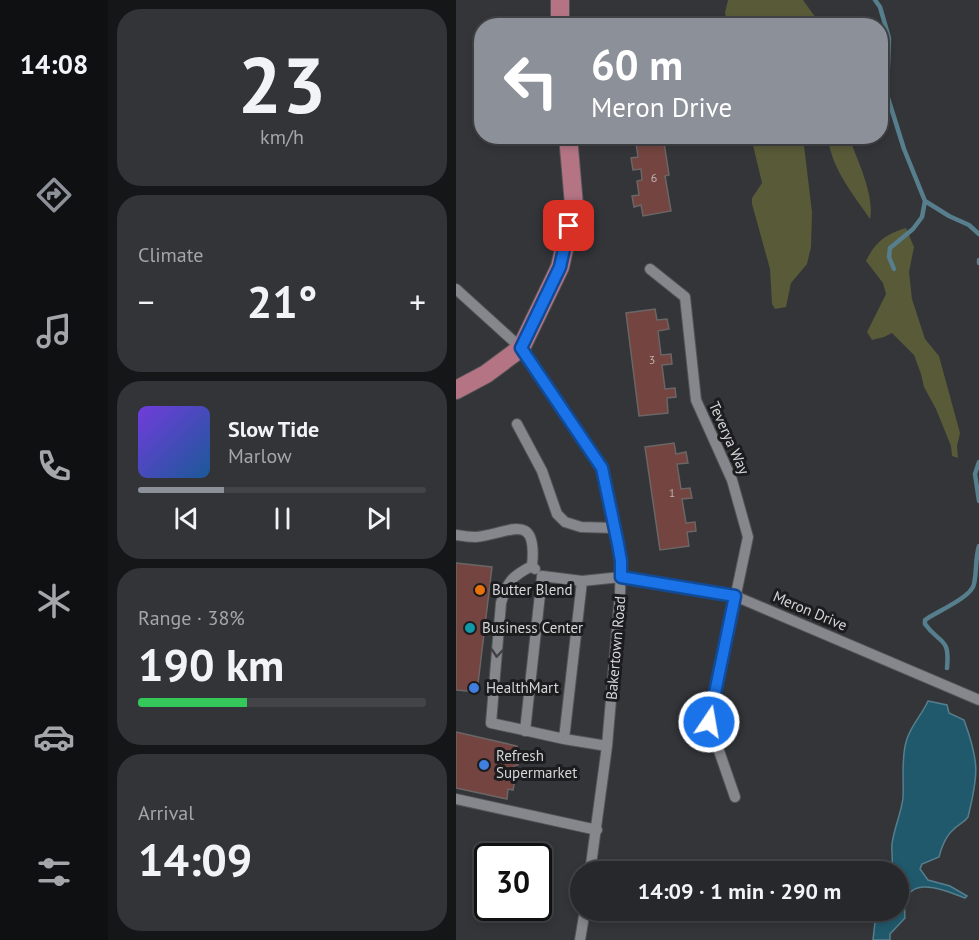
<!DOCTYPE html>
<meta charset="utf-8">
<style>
body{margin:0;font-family:"PT Sans",sans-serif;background:#323437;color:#f1f3f6;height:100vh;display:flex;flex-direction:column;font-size:22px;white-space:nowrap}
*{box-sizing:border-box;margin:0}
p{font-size:20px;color:#a4a6a9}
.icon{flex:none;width:33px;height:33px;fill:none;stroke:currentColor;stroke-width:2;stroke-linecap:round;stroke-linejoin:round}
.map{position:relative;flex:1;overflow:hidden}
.panel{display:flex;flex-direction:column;gap:9px;padding:9px;background:#151618;width:348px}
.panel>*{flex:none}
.hud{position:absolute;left:18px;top:18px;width:414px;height:126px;border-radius:24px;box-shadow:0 3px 9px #0003,0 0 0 2px #424447;background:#8c9099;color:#fff;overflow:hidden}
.speed{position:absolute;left:18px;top:843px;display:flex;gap:12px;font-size:30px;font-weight:700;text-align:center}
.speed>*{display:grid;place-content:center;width:78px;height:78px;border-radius:50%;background:#26282b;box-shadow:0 3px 9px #0003,0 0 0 2px #424447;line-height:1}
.speed .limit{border:3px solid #111;border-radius:9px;background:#fff;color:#111}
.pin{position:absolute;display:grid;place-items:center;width:51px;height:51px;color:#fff;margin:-26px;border-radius:12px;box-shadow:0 3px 9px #0006}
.me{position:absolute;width:66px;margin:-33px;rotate:12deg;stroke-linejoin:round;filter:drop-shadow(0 0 4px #0008)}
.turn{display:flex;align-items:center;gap:21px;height:126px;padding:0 18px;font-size:27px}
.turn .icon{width:78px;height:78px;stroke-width:2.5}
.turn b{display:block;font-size:42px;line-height:51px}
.big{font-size:45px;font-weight:800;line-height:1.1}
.panel .card{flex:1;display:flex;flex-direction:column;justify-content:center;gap:9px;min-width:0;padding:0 21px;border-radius:24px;background:#323437}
.panel .dial{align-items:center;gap:0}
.dial b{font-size:78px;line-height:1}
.song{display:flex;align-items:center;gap:18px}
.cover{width:72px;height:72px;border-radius:9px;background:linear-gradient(135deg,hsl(260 70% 55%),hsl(210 70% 35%))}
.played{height:6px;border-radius:3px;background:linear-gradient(90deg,#8c9099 30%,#424447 30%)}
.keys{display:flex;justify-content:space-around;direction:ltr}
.heat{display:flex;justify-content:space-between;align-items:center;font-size:33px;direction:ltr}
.charge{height:9px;border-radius:4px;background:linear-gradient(90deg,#34c759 38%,#424447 0)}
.trip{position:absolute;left:114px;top:861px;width:339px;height:60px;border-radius:30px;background:#26282b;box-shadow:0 3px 9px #0003,0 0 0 2px #424447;font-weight:800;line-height:60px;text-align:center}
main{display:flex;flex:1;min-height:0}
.dock{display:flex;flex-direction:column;width:108px;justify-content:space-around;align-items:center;background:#0f1011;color:#a4a6a9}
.dock .icon{width:42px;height:42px}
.dock .current{color:#8c9099}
.dock b{font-size:27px;color:#f1f3f6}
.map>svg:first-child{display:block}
.green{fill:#585a38}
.water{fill:#20596c;stroke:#567e8c;stroke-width:1.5}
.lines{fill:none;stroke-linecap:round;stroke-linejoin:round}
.stream{stroke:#567e8c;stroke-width:4.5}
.building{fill:#744440;stroke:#6b6665;stroke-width:1.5}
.minor-casing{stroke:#535457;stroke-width:12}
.major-casing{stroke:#535457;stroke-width:20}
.minor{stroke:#85878c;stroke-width:10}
.major{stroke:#b47483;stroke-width:18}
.oneway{stroke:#414144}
.route-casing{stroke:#114b97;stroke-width:15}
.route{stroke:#1a73e8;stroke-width:10}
.food-dot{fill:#e8710a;stroke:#1c1c1e;stroke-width:2}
.culture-dot{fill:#0f9aa8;stroke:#1c1c1e;stroke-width:2}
.shop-dot{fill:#3f7fe0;stroke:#1c1c1e;stroke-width:2}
.labels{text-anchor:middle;stroke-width:6;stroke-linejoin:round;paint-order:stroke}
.number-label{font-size:12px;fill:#bdb2b2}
.street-label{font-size:15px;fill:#d5d6d8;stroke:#1c1c1e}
.poi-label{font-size:15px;fill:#d5d6d8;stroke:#1c1c1e;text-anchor:start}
</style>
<main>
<nav class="dock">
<b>14:08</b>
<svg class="icon current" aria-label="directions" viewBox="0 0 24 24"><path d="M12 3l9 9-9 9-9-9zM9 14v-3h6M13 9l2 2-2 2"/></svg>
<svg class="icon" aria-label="music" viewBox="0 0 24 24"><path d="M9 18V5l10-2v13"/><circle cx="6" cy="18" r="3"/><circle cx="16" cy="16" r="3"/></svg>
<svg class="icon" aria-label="phone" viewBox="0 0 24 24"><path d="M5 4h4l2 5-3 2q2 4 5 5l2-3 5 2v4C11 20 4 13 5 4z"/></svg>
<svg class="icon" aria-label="climate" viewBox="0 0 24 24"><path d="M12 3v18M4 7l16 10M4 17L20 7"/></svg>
<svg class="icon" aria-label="car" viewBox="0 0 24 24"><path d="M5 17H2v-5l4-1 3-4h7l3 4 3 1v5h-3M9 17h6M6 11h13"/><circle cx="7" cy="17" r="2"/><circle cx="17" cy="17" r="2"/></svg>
<svg class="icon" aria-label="filters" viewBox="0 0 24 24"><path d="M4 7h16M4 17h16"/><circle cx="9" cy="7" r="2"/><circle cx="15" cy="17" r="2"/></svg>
</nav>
<section class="panel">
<div class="card dial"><b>23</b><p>km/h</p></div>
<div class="card"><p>Climate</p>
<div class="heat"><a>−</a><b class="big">21°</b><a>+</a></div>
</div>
<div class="card">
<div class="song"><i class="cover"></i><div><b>Slow Tide</b><p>Marlow</p></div></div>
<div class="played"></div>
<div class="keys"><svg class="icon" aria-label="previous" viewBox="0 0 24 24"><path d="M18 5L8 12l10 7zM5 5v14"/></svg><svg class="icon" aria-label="pause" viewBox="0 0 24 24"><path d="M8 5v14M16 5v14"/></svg><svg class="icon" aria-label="next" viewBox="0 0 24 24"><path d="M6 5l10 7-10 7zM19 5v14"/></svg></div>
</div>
<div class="card"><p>Range · 38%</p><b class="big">190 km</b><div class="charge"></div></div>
<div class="card"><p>Arrival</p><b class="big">14:09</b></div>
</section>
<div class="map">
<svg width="523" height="940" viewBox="0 0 523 940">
<rect width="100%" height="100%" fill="#333539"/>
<path class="green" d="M272,0h75l18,25h-93l-3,-12z
M295,137h52l9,75 -1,35 -4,17 -16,19 -5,24 -11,2 -3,-5 -2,-35 -18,-65v-6l10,-15z
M372,137h21c8,22 26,59 21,82 -17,-25 -39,-51 -42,-82z
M450,228l8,19 -5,25 3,27 13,40 14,17 21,77 -3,13 1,12 -6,-2 -1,-10 -15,-37 -12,-22 -3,-13 -7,-19 -22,-22 -8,4 -12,3 -5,-8 19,-38 -3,-11 -17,-22c8,-18 21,-28 40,-33z"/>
<path class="water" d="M472,701l19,4 2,8 15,7c15,41 15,53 4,97 -4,6 -10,7 -15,13 -7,6 -12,18 -14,27l-17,7 -2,5 8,11 22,6 17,10 -2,2c-28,-11 -64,-25 -60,20l-15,16v6h-17l2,-18 5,-11 18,-1v-38l-7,-1c3,-9 0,-18 1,-27 2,-16 9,-30 11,-46 1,-18 -2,-38 3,-56 4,-16 16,-27 22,-41z"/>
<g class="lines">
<path class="stream" d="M419,0l5,7 9,31 -1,29 -5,15 21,67 21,52 24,15 20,9 10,9
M523,260v3
M438,269l-5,-12 1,-9 23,-19 9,-12 3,-16
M523,462l-4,12 4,27
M491,668c3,-32 -7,-23 -22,-44v-4c11,-8 47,-23 49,-36 3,-13 1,-25 5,-38"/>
</g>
<path class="building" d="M179,136h28l6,39 -4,1 6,35 -28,5 -2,-11 -7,2 -2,-11 7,-1 -2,-14 5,-1 -1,-11 -8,1 -2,-12 7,-1z
M199,309l2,11 10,-1 2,10 -11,2 3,24 10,-1 1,10 -10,1 3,24 10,-1 1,9 -9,1 1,15 -29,3 -13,-103z
M218,443l2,11 10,-2 2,11 -11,1 4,25 9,-1 2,10 -10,1 4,24 9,-1 1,9 -9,1 2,14 -29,4 -15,-103z
M0,563l36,4 -15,125 -21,-2z
M0,732l61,14 -2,9 5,1 -2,9 -4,1 -1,13 2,1 -2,10 -5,-1 -1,10 -51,-11z"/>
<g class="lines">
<defs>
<path id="minor" d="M194,269l35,28 11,103 36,80 16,57 -39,185 26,75
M0,289l65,59 81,120 19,93 -1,33 -13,152 -17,126
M61,424l25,47 15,43 8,8 16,5 34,1
M0,535c6,1 13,2 19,2 32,-2 63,-29 57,29l3,3
M76,566c-20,10 -25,16 -31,37l-10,120 73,16 43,7
M69,731l17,-155 40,5 39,-4 114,19 244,104
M108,739l18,-158
M0,799l141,31
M124,940l5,-30"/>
<path id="major" d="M104,0v26
M0,390l30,-16 35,-26 39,-81 14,-62 -6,-69"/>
</defs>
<use href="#minor" class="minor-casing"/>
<use href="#major" class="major-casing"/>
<use href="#minor" class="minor"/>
<use href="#major" class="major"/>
</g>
<defs><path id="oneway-chevron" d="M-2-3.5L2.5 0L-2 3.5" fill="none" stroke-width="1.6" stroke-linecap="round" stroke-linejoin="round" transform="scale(1.5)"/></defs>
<use class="oneway" href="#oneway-chevron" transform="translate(41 653) rotate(95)"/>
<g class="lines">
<defs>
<path id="route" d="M113,226l-9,41 -39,81 81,120 16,76 3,17v16l114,19 -26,126"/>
</defs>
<use href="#route" class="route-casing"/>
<use href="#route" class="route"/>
</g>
<circle class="food-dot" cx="24" cy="590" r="6"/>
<circle class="culture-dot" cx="14" cy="628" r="6"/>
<g class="shop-dot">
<circle cx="18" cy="688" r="6"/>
<circle cx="28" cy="765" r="6"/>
</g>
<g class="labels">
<g class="number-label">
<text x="198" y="182">6</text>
<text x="196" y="364">3</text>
<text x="216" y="497">1</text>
</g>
<g class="street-label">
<text transform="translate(273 438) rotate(66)" y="5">Teverya Way</text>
<text transform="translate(354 611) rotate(23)" y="5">Meron Drive</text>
<text transform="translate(160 648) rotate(-85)" y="5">Bakertown Road</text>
</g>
<g class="poi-label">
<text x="36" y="595">Butter Blend</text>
<text x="26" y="633">Business Center</text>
<text x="30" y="693">HealthMart</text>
<text x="40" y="761">Refresh<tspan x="40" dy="17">Supermarket</tspan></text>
</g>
</g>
</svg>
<div class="speed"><div class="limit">30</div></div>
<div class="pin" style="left:113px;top:226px;background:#d93025"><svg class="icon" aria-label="arrive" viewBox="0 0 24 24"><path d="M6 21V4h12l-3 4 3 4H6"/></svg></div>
<svg class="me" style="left:253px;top:722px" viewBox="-20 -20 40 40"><circle r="17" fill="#1a73e8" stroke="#fff" stroke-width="3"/><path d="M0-11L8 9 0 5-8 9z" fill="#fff"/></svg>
<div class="trip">14:09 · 1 min · 290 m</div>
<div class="hud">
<div class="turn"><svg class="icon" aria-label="left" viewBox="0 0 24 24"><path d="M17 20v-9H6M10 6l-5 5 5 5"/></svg><div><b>60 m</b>Meron Drive</div></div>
</div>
</div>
</main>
